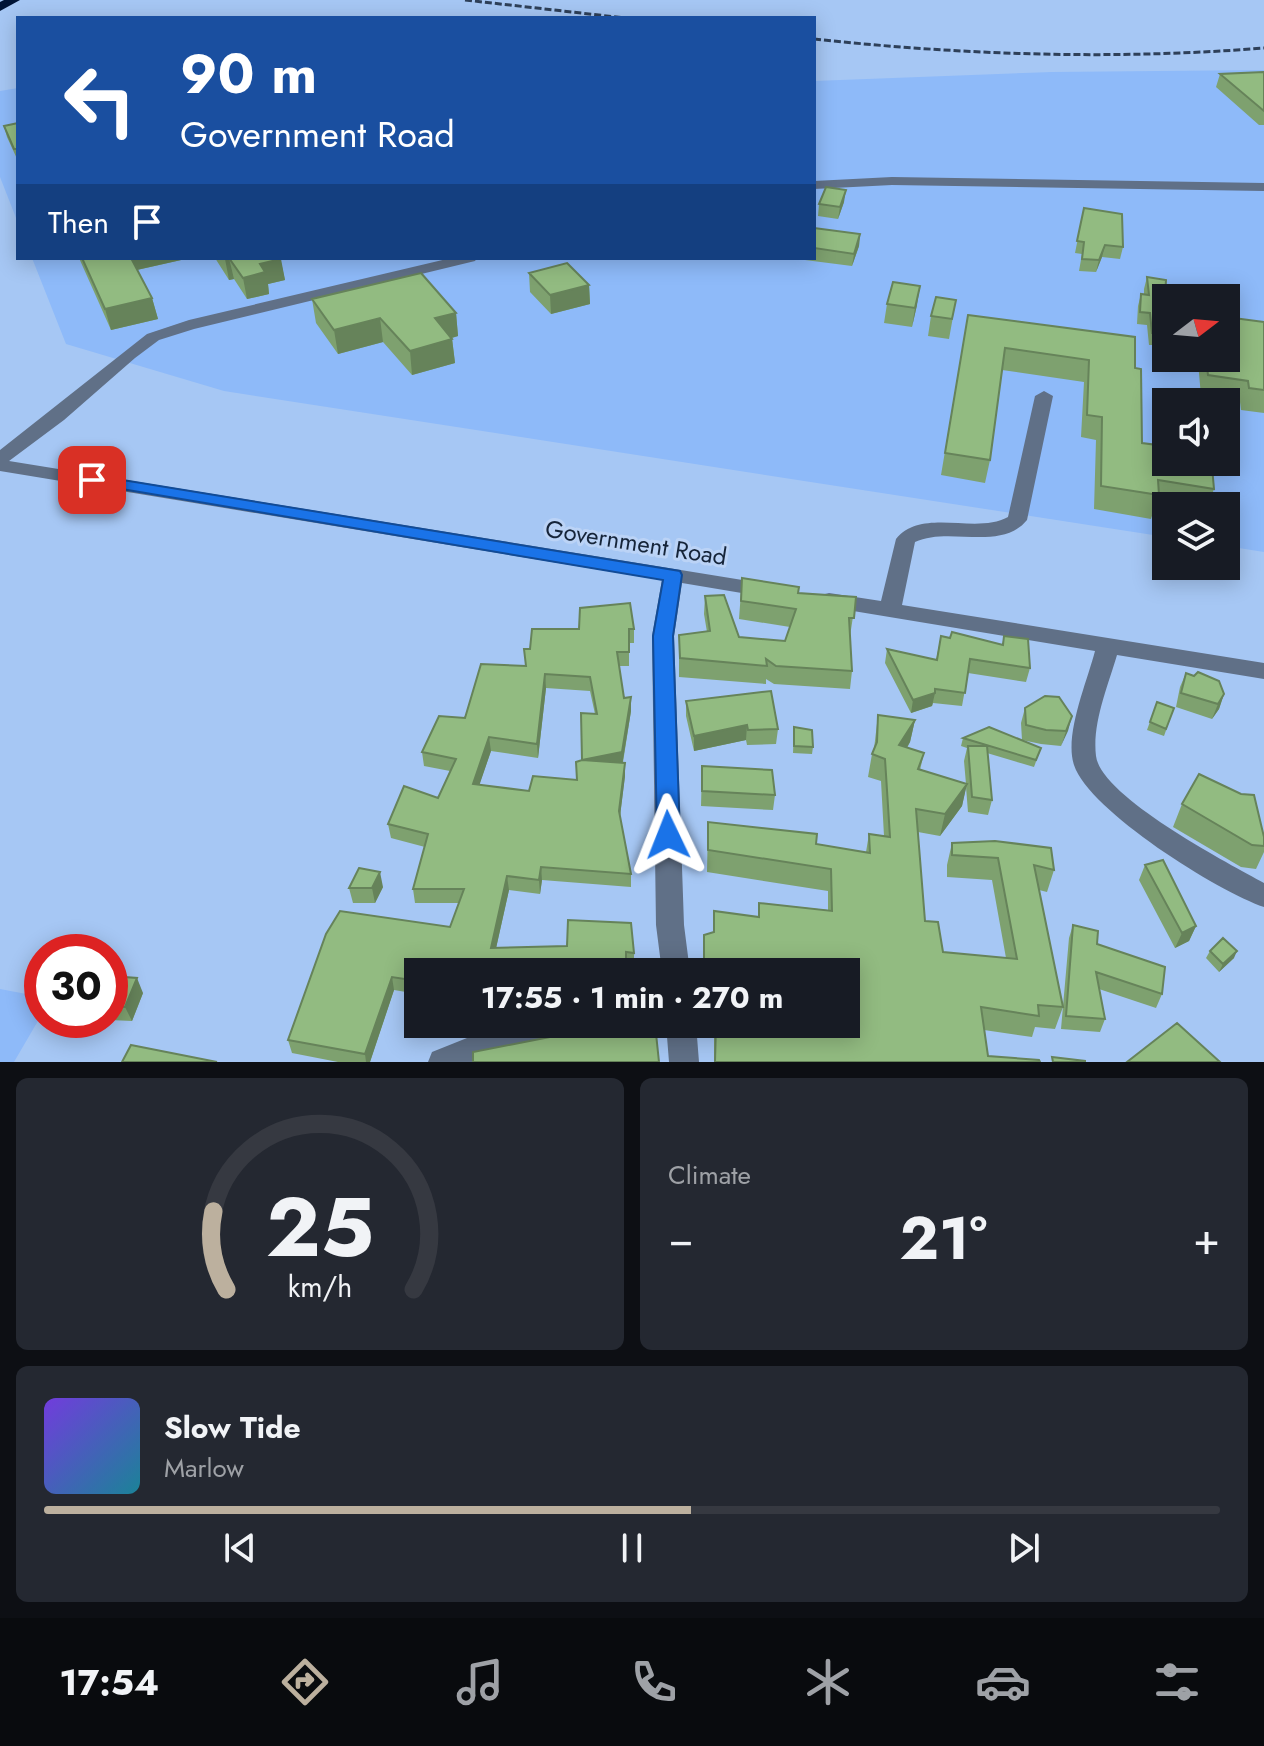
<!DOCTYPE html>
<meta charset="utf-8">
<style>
body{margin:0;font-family:Jost,sans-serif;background:#242831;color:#f1f3f6;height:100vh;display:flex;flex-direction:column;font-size:30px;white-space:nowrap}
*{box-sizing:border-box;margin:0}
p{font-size:26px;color:#9ea1a6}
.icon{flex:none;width:44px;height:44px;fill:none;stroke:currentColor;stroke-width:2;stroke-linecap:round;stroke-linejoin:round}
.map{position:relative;height:1062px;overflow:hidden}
.panel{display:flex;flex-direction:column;gap:16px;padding:16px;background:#0d0f14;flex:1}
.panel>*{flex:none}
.banner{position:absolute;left:16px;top:16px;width:800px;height:244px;border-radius:0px;box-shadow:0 4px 20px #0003;background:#1a4fa0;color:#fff;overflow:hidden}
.needle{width:52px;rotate:74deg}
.buttons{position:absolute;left:1152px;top:284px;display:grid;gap:16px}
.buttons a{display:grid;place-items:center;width:88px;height:88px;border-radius:0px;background:#171b24;box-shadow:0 4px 20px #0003;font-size:40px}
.speed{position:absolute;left:24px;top:934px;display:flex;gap:16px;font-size:40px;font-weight:700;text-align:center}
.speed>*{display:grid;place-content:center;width:104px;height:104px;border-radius:50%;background:#171b24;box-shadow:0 4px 20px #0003;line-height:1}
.speed .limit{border:12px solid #d22;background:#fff;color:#111}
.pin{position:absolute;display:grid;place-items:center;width:68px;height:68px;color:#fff;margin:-34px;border-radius:16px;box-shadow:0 4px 12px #0006}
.me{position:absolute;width:88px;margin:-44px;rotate:358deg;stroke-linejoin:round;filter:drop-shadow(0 0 6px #0008)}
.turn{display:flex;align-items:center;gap:28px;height:168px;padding:0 32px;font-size:36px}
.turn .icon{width:104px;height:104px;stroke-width:2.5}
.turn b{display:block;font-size:56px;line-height:68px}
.then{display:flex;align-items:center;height:76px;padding:0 32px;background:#0003;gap:16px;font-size:30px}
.big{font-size:60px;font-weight:700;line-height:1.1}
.panel .widget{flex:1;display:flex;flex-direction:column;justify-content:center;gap:12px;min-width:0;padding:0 28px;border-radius:12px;background:#242831}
.panel .dial{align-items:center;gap:0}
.dial svg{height:208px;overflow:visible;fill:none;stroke:#363941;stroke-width:7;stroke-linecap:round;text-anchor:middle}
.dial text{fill:#f1f3f6;stroke:none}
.song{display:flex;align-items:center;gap:24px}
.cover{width:96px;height:96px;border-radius:12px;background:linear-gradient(135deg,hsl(260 70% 55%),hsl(190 70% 35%))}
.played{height:8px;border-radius:4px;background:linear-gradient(90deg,#bcb09e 55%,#363941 55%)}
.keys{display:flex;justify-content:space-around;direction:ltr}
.heat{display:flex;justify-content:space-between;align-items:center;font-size:44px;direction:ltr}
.panel .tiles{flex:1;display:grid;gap:16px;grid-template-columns:1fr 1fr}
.widget:last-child{grid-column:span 2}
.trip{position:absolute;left:404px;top:958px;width:456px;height:80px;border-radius:0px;background:#171b24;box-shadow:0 4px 20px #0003;font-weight:700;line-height:80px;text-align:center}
.menu{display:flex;height:128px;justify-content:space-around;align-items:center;background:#090b0e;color:#9ea1a6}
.menu .icon{width:56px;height:56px}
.menu .selected{color:#bcb09e}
.menu b{font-size:36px;color:#f1f3f6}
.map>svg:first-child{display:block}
.built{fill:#8ebaf9;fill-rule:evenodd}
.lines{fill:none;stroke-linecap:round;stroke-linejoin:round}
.minor{fill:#607087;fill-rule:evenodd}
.highway{fill:#001436;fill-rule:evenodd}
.rail{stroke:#2e4059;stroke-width:3;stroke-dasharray:7 3;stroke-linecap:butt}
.wall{fill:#7ea16f;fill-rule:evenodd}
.shaded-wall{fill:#66835a}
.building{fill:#92bb81;stroke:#66835a;stroke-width:2}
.route{fill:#1a73e8;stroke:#114b97;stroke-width:2}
.labels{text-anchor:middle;stroke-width:6;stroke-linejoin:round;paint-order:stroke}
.street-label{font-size:24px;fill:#152439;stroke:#bbd3f6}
</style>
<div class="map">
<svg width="1264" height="1062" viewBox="0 0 1264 1062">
<rect width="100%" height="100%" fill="#a6c7f4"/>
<path class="built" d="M1264,70v482l-38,-6v-40h-60v31l-942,-146 -158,-47 -34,-86h782v-177l238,-9zM1166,298h60v60h-60zM1166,402h60v60h-60z
M18,88v135l-18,-46v-86z
M0,989l42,8v17l-28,48h-14z"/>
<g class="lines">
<path class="minor" d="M892,177l372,6v8l-372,-6 -78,4v-8z
M451,258h26l-2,3 -281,68 -35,11 -24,18 -71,62 -55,41 764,124 4,5 -4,5 -7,2 -84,-14 -8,53 10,289 6,47h-28l-6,-47 -4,-289 10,-56 -662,-109v-21l147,-116 42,-14z
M1044,391l9,5 -26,124c-26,32 -78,6 -112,22l-13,63 362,58v16l-147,-24c-9,31 -25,68 -21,101 5,41 132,107 168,127v24c-45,-15 -175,-96 -190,-142 -10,-30 13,-83 21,-114l-266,-44 -8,-2 -3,-5 3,-5 8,-2 52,8 15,-62c26,-32 80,-4 112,-22l27,-121z
M536,1024h84l-5,9 -10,4 -124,25h-53l4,-10 40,-16z
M666,1024h30l3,38h-30z"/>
<path class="highway" d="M4,0h16l-20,11v-9z"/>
<path class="rail" d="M465,0l160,18
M814,39c150,16 299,21 450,9"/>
</g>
<path class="wall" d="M1264,72v53h-5l-43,-38 4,-13z
M18,123v38l-11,-24 -3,-11z
M844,202l-6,17 -20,-3 1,-12z
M1084,208l39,39 -3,12 -18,-2 -6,15 -17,-1 3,-17 -7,-1z
M814,228l46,6 -1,12 -7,20 -47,-6v-2h9z
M79,258h111l-53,12 15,28 6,21 -47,11z
M215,258h65l5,22 -17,4 1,10 -22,5 -13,-20 -5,1z
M529,273l60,12 1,19 -39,10 -21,-22z
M1147,277l19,21v29l-2,-1v7l-4,12h-11l-2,-20 -10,-1 1,-18 3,-12 3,1v-6z
M312,299l144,14 2,23 -6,2 3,25 -43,12 -29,-33 -45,12 -22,-31z
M956,300l-7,39 -21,-3 3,-20z
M887,304l30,1 -5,22 -28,-4z
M968,315l167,53 7,75 16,15 56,31 -6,17h-36l-16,-3 -5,16 -57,-10 2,-69 -15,-3 3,-55 -82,-12 -12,90 -5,23 -44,-8z
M1264,322v91l-23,-3 -1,-8 -39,-6 -3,-34 -20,-4h48z
M742,578l57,9v6l57,4 -6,39 2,35 -2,18 -76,-5 -8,-5v5l-87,-7v-42l28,-3 -3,-18 1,-18 34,41 46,4 5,-14 -51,-8z
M532,629h102v14h-5v23h-10l5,32 7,13 -8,51 2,1v13l-5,40 11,58v13l-89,-7 -2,14 -31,-4 -13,58 138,5v14l-8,-1 -208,6v22l-24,-4 -24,72h-32l-46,-9 -4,-13 162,-113 9,-24h-44l-2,-14 12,-42 -34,-9 -3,-14 50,-26 12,-27 -26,-5 -2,-14 103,-86 5,-17zM546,688l44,3 5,23 -18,66 -48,11 -50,-6 12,-34 47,7z
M941,636l61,9 2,-9 26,32 -4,14 -58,-9 -6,33 -29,-3 -1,3 -21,7 -26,-50 2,-14 49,11z
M1186,673l38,21 -5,15 -7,10 -36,-12 4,-20z
M686,701l92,28 -2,15 -29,1 -1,-5 -52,11 -8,-35z
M1157,702l17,6 -10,28 -17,-6z
M1025,708l47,8 -11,30 -20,-2 -19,-4 -1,-17z
M878,715l37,5 -5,22 -3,6 17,5 -4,17 46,14 -2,-23 3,-13 -6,-2 2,-8 78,10 -7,19 -47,-14 5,47 -4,15 -20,-3 -2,-25 -4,19 -22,30 -22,-4 7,89 18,31 63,6 -14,-78 -45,-3v-12l5,-22 102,27 -7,22 -8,-2 24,117 -8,22 -20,-2 -3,10 -48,-7 4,26 52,6h-326v-38h132v-52h-143l1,-37 9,-3 1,-21 44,6 1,-14 69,7v-19l-121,-19 1,-50 108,22 50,8 3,-18 15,2 -3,-55 -13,-4 4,-23 2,-5z
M794,727l19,20 -1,7 -19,-1z
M702,766l73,29 -2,15 -72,-4z
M1182,804l82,33v15l-8,17 -15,-2 -68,-40z
M1145,865l51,61 -7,15 -14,7 -36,-68z
M383,887l-8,16h-22l-4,-15z
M1073,925l89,69 -6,14 -57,-19 6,30 -5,13 -39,-3 8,-91z
M1210,951l24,7 -15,14 -13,-14z
M110,976l33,17 -11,28 -22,-1z
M441,1024h43l-1,2 -41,1z"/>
<path class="shaded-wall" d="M846,190l-2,12 -6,17 2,-12z
M860,234l-1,12 -7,20 2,-12z
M1105,245l-3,12 -6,15 3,-12z
M129,258h61l-58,13z
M229,258l5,21 -5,1 -4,-21z
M281,259l4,21 -17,4 1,10 -22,5 -4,-21 17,-14z
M589,285l1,19 -39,10 -1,-19z
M920,286l-3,19 -5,22 3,-19z
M152,298l6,21 -47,11 -6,-21z
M456,313l2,23 -21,6 -2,-24z
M380,318l3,24 -45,12 -4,-24z
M452,339l3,24 -43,12 -2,-24z
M545,674l1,14 -8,70 -1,-14z
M935,693l-3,13 -21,7 2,-13z
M1224,694l-5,15 -7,10 6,-15z
M631,697v14l-9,55 -40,-6z
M1072,716l-4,15 -7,15 5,-15z
M915,720l-5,22 -15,25 4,-22z
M747,725l-1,15 -52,11v-15z
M489,737l2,14 -16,47 -2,-14z
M625,763v13l-6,48v-13z
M967,784l-5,22 -22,30 5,-22z
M541,867l1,13 -2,14 -1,-14z
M380,872l3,15 -8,16 -3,-15z
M507,876l2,14 -16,72 -2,-14z
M1196,926l-7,15 -14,7 7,-15z
M1237,951l-3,7 -15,14 4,-8z
M392,977l2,13 -24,72h-4l-1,-8z
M137,978l6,15 -11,28 -7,-14z"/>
<path class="building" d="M1264,72v39l-44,-37z
M18,123v26h-4l-10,-23z
M826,187l20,3 -6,17 -21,-3z
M1084,208l38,6 1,33 -18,-2 -6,15 -17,-1 2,-17 -7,-1z
M814,228l46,6 -6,20 -40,-6z
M82,258h49l21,40 -47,11z
M229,258h51l1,1 -21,5 5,8 -22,6z
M567,263l22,22 -39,10 -21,-22z
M421,273l35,40 -21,5 17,21 -42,12 -30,-33 -46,12 -22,-31z
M1147,277l19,3 -1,17 8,1h-7l-2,35h-12l-2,-20 -10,-1 1,-18 8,1z
M893,282l27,4 -5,22 -28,-4z
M936,297l20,3 -4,19 -21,-3z
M968,315l167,22v31l6,1 1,74 15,2 1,13 8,2v2h14l32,5 2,22 -56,-9 1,15 -58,-9 1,-69 -15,-2 2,-55 -84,-12 -15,112 -45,-7z
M1226,317l38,5v68l-15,-2 -1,-7 -40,-6 -2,-17h20z
M742,578l57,9 -1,6 58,4 -2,21h-5l3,53 -76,-5 -10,-7 1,7 -87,-8 -1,-23 31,-4 -5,-35 19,-1 15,42 46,4 11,-32 -55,-8z
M630,603l4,26h-5v23h-12l7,46 7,-1 -9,55 -40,8 -1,-47 16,1 -7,-37 -45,-3 -8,70 -48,-7 -16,47 56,7 4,-15 44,4 -1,-18 6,-2 43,3 -6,48 12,63 -90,-7 -2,13 -32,-4 -16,72 76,-2 1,-26 63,3 3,30 -8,-1v20h-208v9l-26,-4 -27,77 -77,-14 38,-106 14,-23 110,16 14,-38h-51l15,-55 -40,-10 16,-38 34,12 18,-39 -34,-7 17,-36 26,2 16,-54 45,2 -2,-17h6l2,-20h47l1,-21z
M952,632l51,13 1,-9 24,3 2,29 -60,-9 -5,34 -30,-4v4l-22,7 -26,-51 50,11 4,-24 9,2z
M1198,672l21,9 5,13 -6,10 -37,-11 5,-20 8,3z
M771,691l7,38 -30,1 -1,-5 -53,11 -8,-35z
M1045,696l14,1 13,19 -6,15 -20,-1 -20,-5 -1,-17z
M1157,702l17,6 -8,21 -16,-7z
M878,715l37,5 -16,25 25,8 -6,16 49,15 -22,30 -29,-5 9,112 13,1 5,30 74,7 -19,-101 -46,-3v-12l43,-2 56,7 3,22 -20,-5 29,142 -25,-2 1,11 -58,-9 7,49 51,4 1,2h-325l1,-38h130v-52h-67v-2l-75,-1v-34l10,-3v-21l45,6v-14l73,8 -1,-42 -123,-19v-28l109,12 -1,10 54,9 -1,-19 21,3 -5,-78 -13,-5 5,-12z
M794,727l18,3 1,17 -19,-1z
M989,727l52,21 -5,12 -73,-22z
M968,746h19l5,54 -20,-3z
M702,766l70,4 3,25 -73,-4z
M1199,774l42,20 13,1 10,42v9l-12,-1 -70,-41z
M1163,860l33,66 -14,7 -37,-68z
M359,868l21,4 -8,16h-23z
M1073,925l25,6 -1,13 68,23 -3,27 -66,-22 9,47 -39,-3z
M1223,938l14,13 -14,13 -13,-13z
M110,976l27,2 -12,29 -15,-1z
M1177,1023l43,39h-93z
M611,1024h44l4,38h-186v-10l133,-26z
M131,1045l86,17h-95z
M1052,1057l33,4v1h-32z"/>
<path class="route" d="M92,475l588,96 2,4 -9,61 7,199 -4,6 -8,3 -8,-3 -3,-6 -4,-199 10,-56 -577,-97 -3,-3 3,-4z"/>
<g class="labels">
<g class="street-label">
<text transform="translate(636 543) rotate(9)" y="8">Government Road</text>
</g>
</g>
</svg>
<div class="buttons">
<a><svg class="needle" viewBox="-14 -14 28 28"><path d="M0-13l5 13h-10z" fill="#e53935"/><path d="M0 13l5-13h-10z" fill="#9ea1a6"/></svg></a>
<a><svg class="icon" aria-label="sound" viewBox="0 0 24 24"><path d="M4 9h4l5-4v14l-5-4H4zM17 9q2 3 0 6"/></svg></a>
<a><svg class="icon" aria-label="layers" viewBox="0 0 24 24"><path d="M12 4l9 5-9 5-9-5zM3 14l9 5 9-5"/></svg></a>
</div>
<div class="speed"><div class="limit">30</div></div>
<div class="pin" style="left:92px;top:480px;background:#d93025"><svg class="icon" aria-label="arrive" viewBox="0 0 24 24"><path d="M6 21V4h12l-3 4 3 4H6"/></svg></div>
<svg class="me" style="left:668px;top:835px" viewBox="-20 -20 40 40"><path d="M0-17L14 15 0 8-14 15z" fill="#1a73e8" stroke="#fff" stroke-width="4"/></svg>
<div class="trip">17:55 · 1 min · 270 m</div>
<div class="banner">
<div class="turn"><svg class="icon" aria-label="left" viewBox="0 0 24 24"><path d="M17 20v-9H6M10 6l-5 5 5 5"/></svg><div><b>90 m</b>Government Road</div></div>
<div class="then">Then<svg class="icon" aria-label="arrive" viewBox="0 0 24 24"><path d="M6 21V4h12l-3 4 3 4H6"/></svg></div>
</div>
</div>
<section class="panel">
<div class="tiles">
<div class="widget dial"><svg viewBox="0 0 100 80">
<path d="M14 69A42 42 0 1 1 86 69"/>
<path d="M14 69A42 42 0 0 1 9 39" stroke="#bcb09e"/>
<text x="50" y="56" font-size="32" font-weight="700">25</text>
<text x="50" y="72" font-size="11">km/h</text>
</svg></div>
<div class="widget"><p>Climate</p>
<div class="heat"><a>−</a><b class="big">21°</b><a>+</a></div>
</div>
<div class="widget">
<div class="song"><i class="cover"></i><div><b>Slow Tide</b><p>Marlow</p></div></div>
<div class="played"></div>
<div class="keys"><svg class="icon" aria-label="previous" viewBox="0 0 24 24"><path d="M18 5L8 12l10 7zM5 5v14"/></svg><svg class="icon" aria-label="pause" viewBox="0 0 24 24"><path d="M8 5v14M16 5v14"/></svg><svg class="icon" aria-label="next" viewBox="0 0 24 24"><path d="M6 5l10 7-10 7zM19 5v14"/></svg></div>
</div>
</div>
</section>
<nav class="menu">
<b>17:54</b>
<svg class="icon selected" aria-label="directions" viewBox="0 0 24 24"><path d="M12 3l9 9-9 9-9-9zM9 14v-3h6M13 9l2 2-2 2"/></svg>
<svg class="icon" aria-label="music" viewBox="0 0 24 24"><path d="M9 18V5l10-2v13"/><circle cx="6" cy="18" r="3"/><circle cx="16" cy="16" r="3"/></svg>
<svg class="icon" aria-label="phone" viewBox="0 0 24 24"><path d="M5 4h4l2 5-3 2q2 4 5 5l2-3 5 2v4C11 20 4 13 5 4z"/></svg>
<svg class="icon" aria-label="climate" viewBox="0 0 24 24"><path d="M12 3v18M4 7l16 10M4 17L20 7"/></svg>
<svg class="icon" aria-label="car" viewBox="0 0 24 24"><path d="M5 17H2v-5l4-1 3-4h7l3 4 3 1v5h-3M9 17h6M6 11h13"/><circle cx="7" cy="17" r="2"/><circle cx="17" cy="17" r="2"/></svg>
<svg class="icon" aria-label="filters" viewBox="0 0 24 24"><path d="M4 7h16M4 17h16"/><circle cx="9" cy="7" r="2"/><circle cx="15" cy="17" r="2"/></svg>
</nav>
